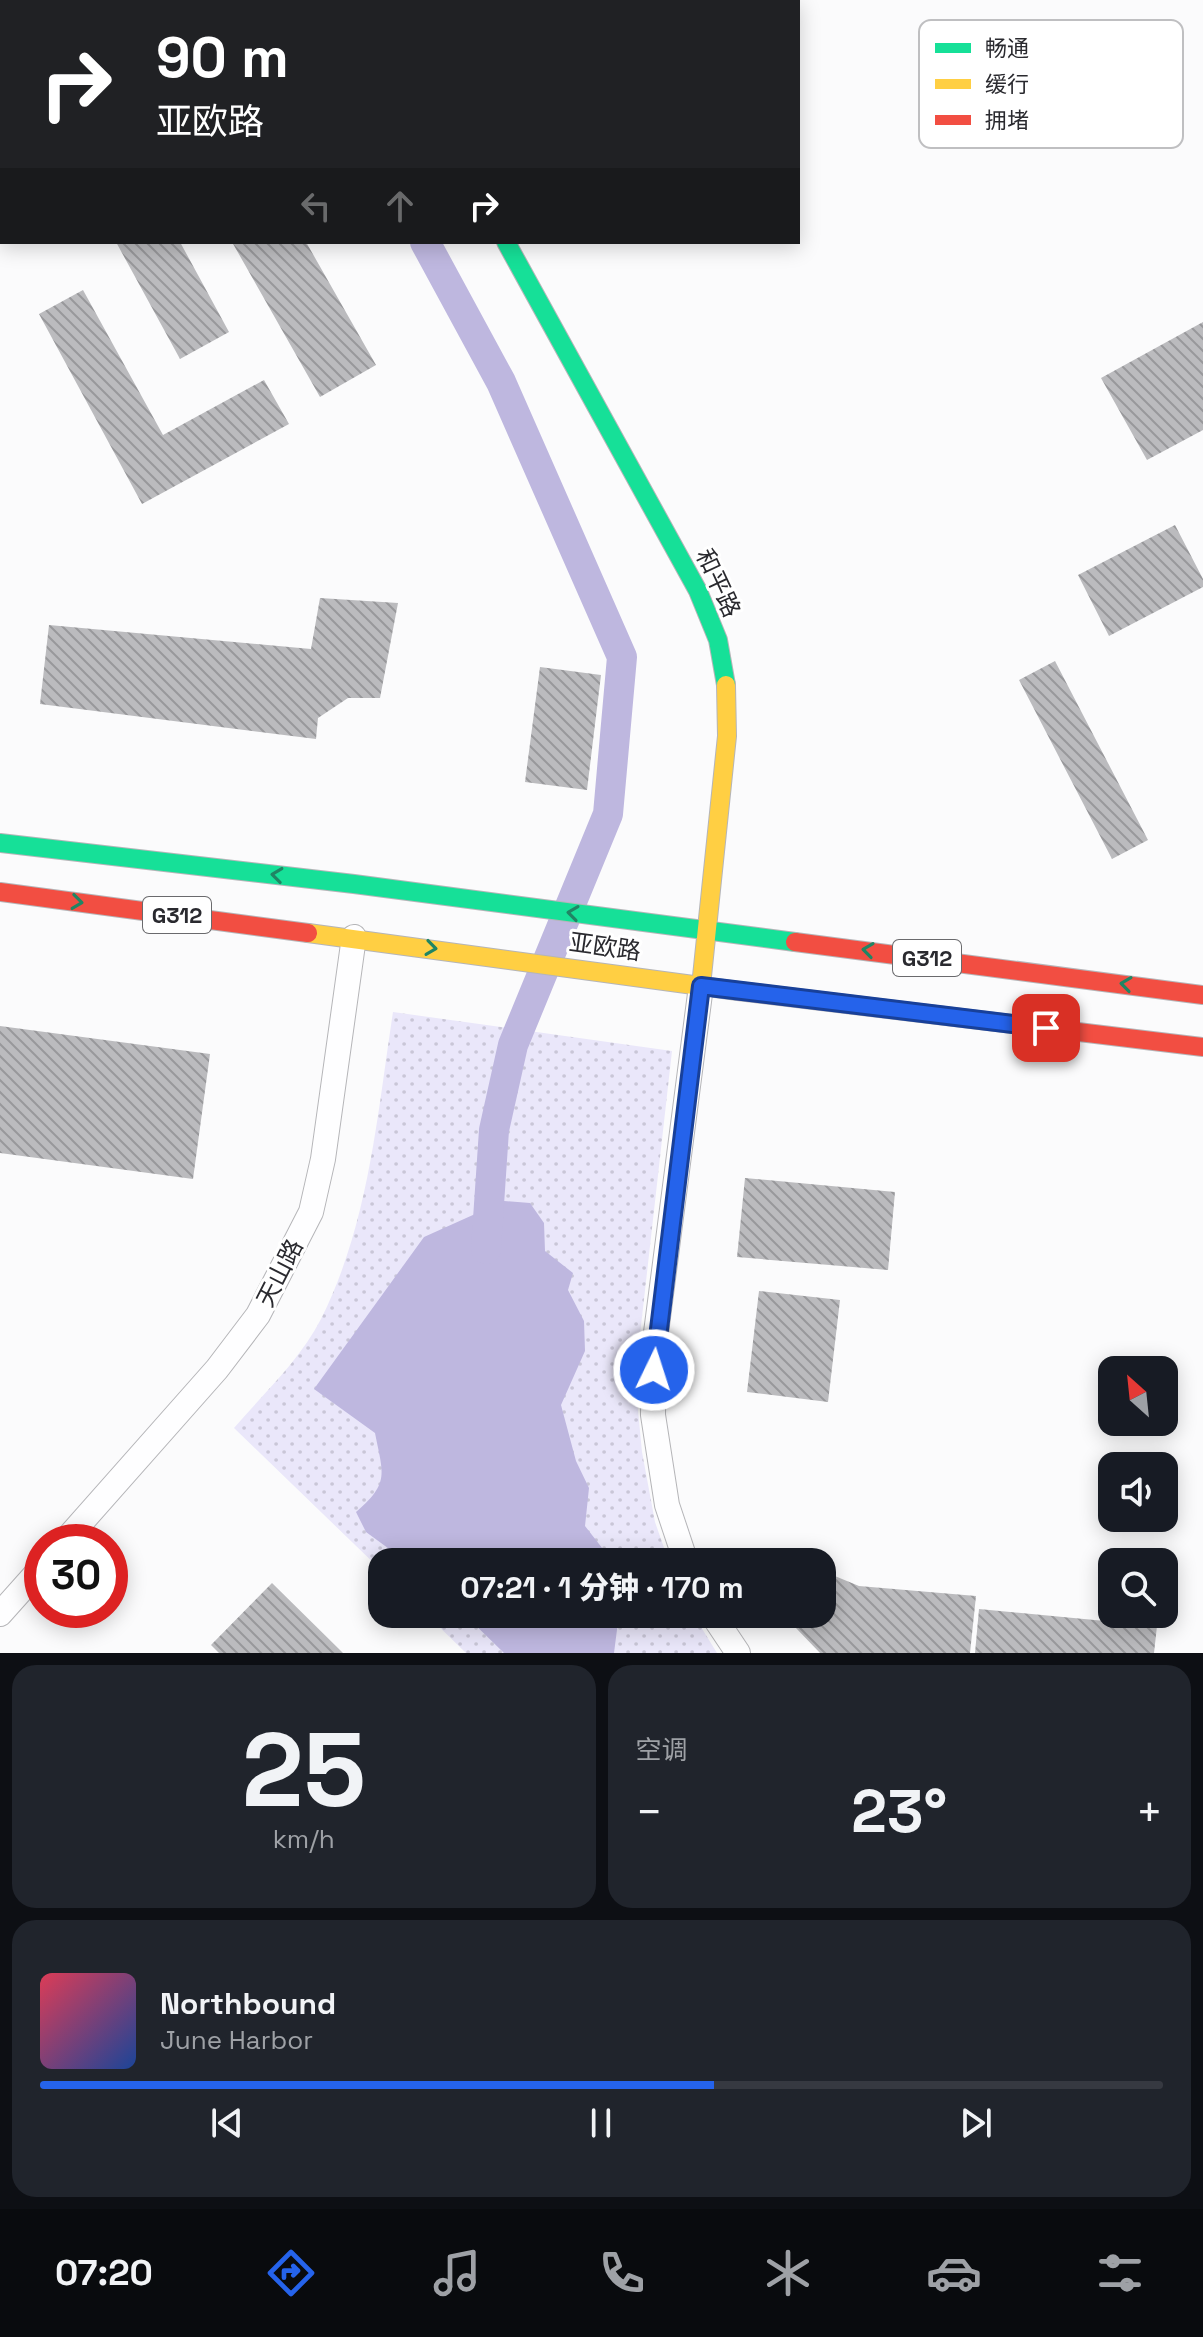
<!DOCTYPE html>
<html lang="zh">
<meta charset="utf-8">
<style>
body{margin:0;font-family:"Space Grotesk","Noto Sans SC",sans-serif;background:#20242c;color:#f1f3f6;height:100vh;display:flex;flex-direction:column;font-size:30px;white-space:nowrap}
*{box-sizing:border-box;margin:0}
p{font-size:26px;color:#9ea1a6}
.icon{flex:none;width:44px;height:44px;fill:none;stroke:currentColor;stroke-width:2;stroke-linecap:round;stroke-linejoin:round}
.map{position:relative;height:1653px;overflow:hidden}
.panel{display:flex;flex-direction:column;gap:12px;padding:12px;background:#0d0f14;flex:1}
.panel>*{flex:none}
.hud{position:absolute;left:0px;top:0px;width:800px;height:244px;box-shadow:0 4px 20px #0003;background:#202124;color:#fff;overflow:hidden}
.needle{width:52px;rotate:333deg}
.fabs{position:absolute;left:1098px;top:1356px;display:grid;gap:16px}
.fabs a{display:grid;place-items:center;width:80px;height:80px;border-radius:16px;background:#171b24;box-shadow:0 4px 20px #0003;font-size:40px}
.speed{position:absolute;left:24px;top:1524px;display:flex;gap:16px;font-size:40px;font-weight:700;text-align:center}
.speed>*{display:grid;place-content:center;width:104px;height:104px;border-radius:50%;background:#171b24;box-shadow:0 4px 20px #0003;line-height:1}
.speed .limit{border:12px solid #d22;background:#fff;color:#111}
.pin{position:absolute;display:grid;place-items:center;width:68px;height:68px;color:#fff;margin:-34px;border-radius:16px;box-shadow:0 4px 12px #0006}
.me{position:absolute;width:88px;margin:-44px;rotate:4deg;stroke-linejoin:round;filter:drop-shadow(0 0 6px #0008)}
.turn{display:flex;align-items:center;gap:28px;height:168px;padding:0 24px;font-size:36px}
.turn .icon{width:104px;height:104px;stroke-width:2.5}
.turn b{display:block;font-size:56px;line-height:68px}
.lanes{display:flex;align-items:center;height:76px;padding:0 24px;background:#0003;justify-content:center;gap:40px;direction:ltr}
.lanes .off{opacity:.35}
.big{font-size:60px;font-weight:800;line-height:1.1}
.panel .tile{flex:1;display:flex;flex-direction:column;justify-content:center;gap:12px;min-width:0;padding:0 28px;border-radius:24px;background:#20242c}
.panel .dial{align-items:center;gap:0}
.dial b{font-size:104px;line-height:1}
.song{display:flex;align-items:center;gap:24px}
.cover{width:96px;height:96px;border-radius:12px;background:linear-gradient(135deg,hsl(350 70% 55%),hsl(220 70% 35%))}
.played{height:8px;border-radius:4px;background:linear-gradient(90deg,#2563eb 60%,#363941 60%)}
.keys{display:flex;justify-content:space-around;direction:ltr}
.heat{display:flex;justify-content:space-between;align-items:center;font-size:44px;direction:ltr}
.panel .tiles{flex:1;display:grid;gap:12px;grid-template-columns:1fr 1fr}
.tile:last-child{grid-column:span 2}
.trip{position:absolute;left:368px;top:1548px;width:468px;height:80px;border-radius:24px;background:#171b24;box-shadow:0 4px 20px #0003;font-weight:800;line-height:80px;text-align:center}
.menu{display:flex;height:128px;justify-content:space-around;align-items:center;background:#090b0e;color:#9ea1a6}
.menu .icon{width:56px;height:56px}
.menu .active{color:#2563eb}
.menu b{font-size:36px;color:#f1f3f6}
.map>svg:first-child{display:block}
.green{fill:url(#green-dots)}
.water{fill:#beb7df}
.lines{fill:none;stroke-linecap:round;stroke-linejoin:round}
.canal{stroke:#beb7df;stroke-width:30}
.building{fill:url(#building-back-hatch)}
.street-casing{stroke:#b5b5b8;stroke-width:26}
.fast-casing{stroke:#b5b5b8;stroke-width:20}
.slow-casing{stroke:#b5b5b8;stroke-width:20}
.jam-casing{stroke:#b5b5b8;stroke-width:20}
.street{stroke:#fefeff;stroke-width:24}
.fast{stroke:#16e098;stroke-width:18}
.slow{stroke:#ffcf43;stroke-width:18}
.jam{stroke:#f24e42;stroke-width:18}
.oneway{stroke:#208564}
.route-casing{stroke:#184099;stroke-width:20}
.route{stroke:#2563eb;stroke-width:14}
.labels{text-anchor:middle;stroke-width:6;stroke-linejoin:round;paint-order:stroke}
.shield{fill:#fff;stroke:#6a6a6d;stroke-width:2}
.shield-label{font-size:22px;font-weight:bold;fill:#2a2a2f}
.street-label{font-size:24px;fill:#2a2a2f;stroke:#fff}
.key{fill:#fff;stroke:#bfbfc1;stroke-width:2}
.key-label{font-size:22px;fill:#2a2a2f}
</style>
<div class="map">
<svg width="1203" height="1653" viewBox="0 0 1203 1653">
<defs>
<pattern id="green-dots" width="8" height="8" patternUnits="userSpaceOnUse" patternTransform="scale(2)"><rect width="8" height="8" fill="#eae7fa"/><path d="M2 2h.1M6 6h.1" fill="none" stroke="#c9c6d7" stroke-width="1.8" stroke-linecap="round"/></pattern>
<pattern id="building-back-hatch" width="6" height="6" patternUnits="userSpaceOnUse" patternTransform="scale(2)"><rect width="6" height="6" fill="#bbbbbe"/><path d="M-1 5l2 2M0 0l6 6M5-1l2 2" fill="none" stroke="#98989b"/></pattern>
</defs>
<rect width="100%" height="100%" fill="#fbfbfc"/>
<path class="green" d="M393,1012l279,39 -37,328 7,73 13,70 14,40h-287v9l-148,-143c30,-35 66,-68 87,-109 48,-96 56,-203 72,-307z
M426,1614h267l24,39h-251z"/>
<path class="water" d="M504,1201l26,2 14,20 1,28 28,22 -5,17 16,31 1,30 -24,54 15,56 13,27 -4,38 28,36h-206l-41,-30 -10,-20c34,-29 27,-38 19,-79l-61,-44 110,-152z
M464,1614h155l-5,39h-110z"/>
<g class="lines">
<path class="canal" d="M294,0l1,2
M425,242l76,140 121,275 -14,157 -95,231 -19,85 -8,119"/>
</g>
<path class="building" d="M116,242h64l49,90 -49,27z
M232,242h74l70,123 -56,32z
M83,290l80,145 101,-55 25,44 -147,80 -103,-190z
M1203,322v108l-56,30 -46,-82z
M1175,525l28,54v8l-94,49 -31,-61z
M320,598l78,5 -18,95h-32l-30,20 -2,21 -276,-35 9,-79 262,24z
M1055,661l93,179 -36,19 -93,-179z
M540,667l61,8 -14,115 -62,-8z
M0,1026l210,28 -17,125 -193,-26z
M745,1178l150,14 -7,78 -151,-13z
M759,1291l81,9 -12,102 -81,-10z
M830,1574l29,12 117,10 -6,57h-150l-25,-26 -3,-13h30v-39z
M272,1583l71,70h-124l-8,-8z
M979,1609l178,17 -3,27h-179z"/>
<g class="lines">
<defs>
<path id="street" d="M141,2l4,-2
M0,81l2,-2
M64,1542l153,-173 41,-54 53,-103 12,-53 31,-222
M686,1562l-19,-57 -14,-90 1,-67 47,-362
M0,1614l42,-47
M712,1614l26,39"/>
<path id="fast" d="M372,0l1,2
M506,242l192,349 20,49 8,45
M0,843l354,41 441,58"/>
<path id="slow" d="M308,933l430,58
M701,986l26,-250 -1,-51"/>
<path id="jam" d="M0,892l308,41
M795,942l408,53
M738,991l465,56"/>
</defs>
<use href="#street" class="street-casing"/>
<use href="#fast" class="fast-casing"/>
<use href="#slow" class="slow-casing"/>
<use href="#jam" class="jam-casing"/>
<use href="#street" class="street"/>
<use href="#fast" class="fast"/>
<use href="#slow" class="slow"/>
<use href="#jam" class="jam"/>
</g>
<defs><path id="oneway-chevron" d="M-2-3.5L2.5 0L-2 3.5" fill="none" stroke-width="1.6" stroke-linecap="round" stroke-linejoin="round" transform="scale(2)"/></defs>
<g class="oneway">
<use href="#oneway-chevron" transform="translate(277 875) rotate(-173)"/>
<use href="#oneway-chevron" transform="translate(77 902) rotate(7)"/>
<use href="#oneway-chevron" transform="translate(573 913) rotate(-172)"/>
<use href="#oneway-chevron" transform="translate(431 948) rotate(8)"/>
<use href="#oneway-chevron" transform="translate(868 950) rotate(-172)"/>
<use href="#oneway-chevron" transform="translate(1126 984) rotate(-172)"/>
</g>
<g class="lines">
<defs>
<path id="route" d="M654,1370l47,-384 345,42"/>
</defs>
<use href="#route" class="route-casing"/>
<use href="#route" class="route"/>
</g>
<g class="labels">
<g class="shield">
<rect x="143" y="897" width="68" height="36" rx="6"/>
<rect x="893" y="940" width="68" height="36" rx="6"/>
</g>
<g class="shield-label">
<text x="177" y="923">G312</text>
<text x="927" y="966">G312</text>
</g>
<g class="street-label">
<text transform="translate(718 583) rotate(65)" y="8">和平路</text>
<text transform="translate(605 947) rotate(8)" y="8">亚欧路</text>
<text transform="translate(280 1273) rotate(-63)" y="8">天山路</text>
</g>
</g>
<rect x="919" y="20" width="264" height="128" rx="12" class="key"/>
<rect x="935" y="43" width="36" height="10" fill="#16e098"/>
<rect x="935" y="79" width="36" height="10" fill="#ffcf43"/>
<rect x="935" y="115" width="36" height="10" fill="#f24e42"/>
<g class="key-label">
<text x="985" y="56">畅通</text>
<text x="985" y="92">缓行</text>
<text x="985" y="128">拥堵</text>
</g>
</svg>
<div class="fabs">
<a><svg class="needle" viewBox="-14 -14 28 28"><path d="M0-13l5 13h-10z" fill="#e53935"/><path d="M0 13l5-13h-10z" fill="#9ea1a6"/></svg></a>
<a><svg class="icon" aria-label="sound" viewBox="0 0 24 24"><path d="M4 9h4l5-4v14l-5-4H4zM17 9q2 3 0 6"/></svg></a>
<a><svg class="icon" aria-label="search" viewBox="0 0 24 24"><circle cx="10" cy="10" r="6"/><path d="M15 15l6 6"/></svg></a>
</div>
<div class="speed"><div class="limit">30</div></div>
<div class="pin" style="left:1046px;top:1028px;background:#d93025"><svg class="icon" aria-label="arrive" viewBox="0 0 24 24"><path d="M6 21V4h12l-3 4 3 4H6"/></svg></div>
<svg class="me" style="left:654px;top:1370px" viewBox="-20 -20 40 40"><circle r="17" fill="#2563eb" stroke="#fff" stroke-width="3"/><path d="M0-11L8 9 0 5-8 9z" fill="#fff"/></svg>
<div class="trip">07:21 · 1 分钟 · 170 m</div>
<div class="hud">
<div class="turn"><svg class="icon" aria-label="right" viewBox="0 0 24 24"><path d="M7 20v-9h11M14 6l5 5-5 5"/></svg><div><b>90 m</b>亚欧路</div></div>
<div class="lanes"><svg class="icon off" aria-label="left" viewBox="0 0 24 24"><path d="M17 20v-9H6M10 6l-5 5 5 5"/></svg><svg class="icon off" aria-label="ahead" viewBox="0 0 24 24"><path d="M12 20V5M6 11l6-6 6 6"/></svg><svg class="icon" aria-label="right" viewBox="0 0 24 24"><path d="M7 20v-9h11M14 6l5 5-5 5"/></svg></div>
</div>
</div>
<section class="panel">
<div class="tiles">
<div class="tile dial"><b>25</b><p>km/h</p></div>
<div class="tile"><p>空调</p>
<div class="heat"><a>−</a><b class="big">23°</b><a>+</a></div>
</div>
<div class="tile">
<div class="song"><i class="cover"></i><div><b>Northbound</b><p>June Harbor</p></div></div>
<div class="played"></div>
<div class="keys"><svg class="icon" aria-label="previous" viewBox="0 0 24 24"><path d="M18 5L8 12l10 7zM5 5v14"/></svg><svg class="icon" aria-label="pause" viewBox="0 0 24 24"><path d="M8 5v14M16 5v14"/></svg><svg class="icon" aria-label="next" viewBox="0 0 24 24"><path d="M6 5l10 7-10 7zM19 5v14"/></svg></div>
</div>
</div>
</section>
<nav class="menu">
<b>07:20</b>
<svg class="icon active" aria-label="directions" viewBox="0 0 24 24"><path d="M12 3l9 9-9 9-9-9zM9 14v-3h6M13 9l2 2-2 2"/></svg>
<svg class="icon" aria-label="music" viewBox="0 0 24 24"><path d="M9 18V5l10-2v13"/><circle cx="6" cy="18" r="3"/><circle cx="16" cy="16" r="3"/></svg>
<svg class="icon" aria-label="phone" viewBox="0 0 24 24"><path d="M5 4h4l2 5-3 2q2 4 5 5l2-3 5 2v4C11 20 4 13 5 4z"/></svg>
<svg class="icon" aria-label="climate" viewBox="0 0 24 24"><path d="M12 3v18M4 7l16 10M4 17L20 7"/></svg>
<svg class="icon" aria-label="car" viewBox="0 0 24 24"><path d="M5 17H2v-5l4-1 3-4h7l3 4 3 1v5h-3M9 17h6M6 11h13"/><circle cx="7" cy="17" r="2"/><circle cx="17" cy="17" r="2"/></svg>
<svg class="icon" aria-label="filters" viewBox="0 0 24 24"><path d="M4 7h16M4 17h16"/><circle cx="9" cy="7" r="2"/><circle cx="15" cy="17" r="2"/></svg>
</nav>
